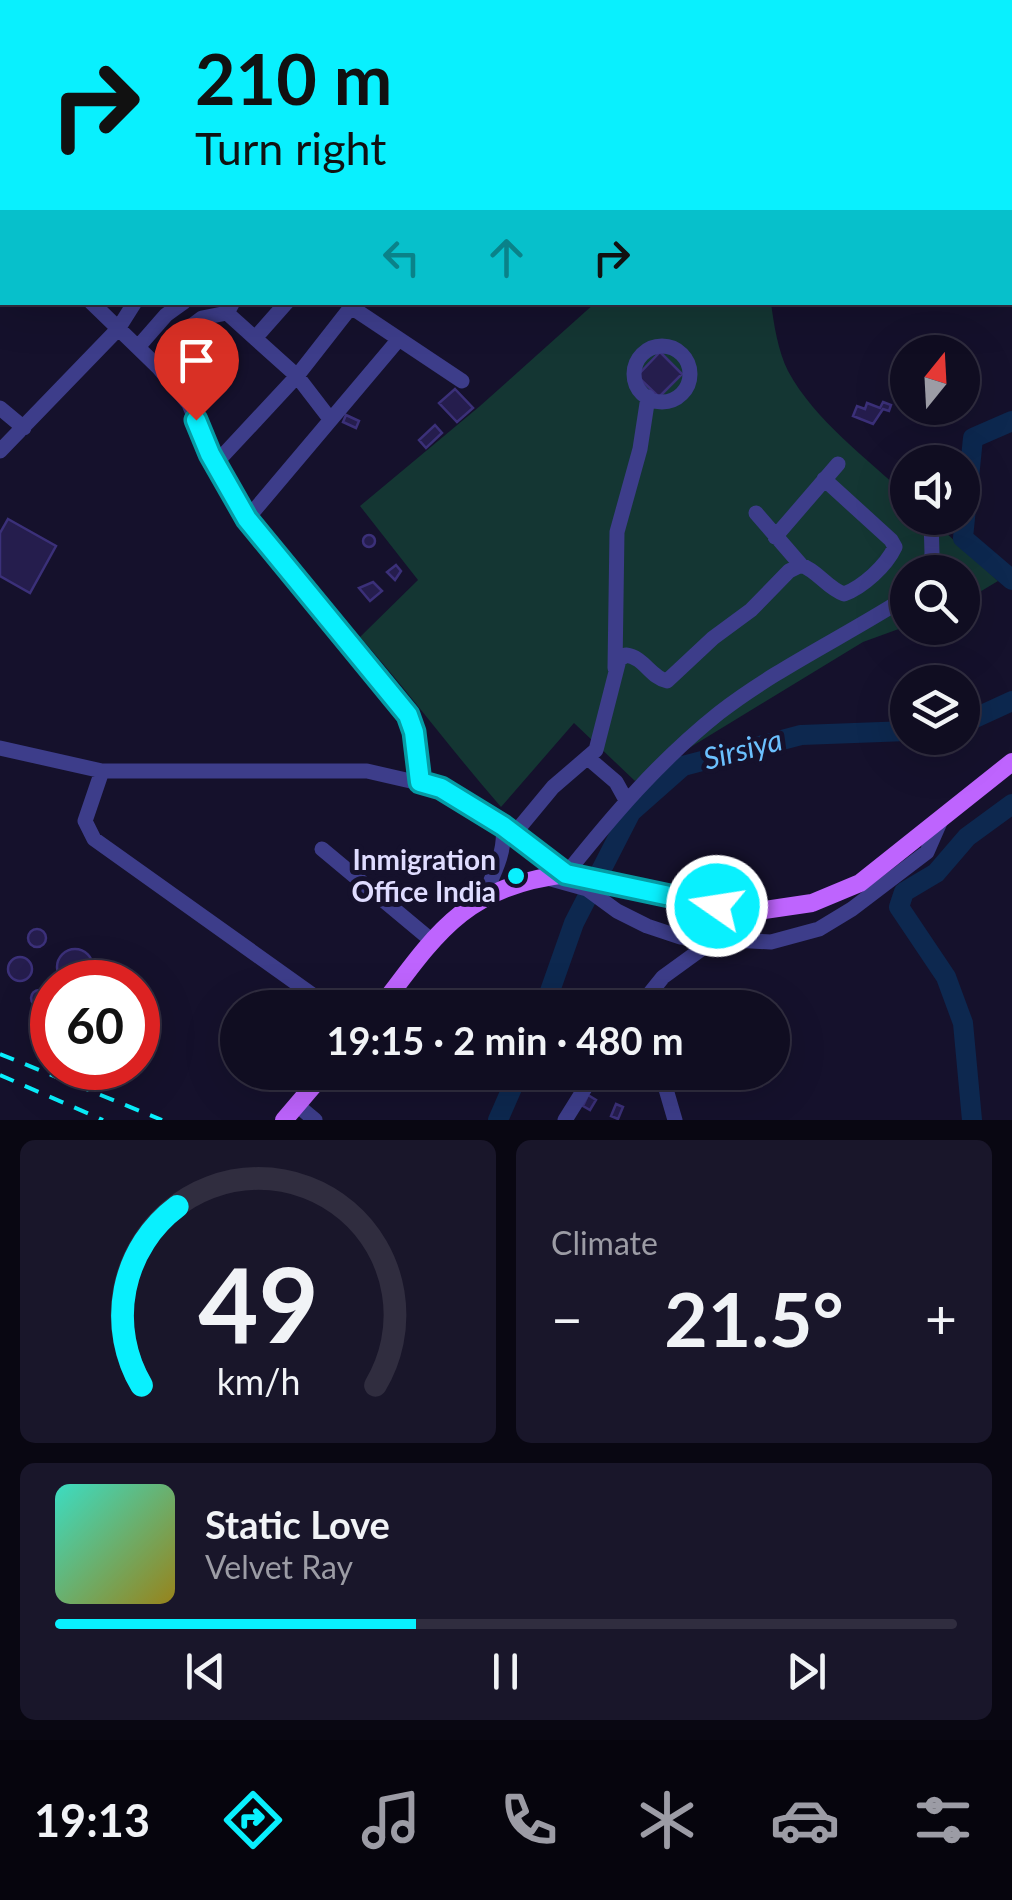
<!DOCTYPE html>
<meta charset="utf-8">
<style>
body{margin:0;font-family:Lato,sans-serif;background:#19162a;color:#f1f3f6;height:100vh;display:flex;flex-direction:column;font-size:38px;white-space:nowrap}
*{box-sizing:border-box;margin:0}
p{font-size:32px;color:#9c9ca5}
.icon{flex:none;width:55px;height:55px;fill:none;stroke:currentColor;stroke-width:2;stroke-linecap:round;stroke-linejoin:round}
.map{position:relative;height:1120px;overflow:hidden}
.details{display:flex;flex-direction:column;gap:20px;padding:20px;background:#090712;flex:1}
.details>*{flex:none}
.top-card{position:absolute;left:0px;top:0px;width:1012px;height:305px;box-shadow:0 10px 40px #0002,0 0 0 2px #302d3f;background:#09f0fe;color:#111;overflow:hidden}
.needle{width:65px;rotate:18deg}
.tools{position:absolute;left:890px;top:335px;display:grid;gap:20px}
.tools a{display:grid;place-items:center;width:90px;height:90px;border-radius:50%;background:#100d21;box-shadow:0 10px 40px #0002,0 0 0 2px #302d3f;font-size:50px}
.speed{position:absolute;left:30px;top:960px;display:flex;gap:20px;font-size:50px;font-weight:700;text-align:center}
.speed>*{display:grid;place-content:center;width:130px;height:130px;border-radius:50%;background:#100d21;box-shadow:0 10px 40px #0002,0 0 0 2px #302d3f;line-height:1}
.speed .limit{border:15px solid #d22;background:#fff;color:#111}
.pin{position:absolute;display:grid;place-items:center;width:85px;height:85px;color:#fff;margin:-102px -42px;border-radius:50% 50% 50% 0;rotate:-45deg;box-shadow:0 0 10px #0007}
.pin .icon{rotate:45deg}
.me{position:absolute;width:110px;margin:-55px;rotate:283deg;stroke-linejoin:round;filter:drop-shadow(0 0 8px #0008)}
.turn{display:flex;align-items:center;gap:35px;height:210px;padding:0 30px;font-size:45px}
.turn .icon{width:130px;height:130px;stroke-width:2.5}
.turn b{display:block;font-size:70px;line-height:85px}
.lanes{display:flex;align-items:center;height:95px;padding:0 30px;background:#0003;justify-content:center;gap:50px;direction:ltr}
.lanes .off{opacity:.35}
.big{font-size:75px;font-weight:700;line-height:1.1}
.details .tile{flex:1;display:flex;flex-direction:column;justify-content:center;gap:15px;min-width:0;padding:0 35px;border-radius:15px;background:#19162a}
.details .dial{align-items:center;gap:0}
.dial svg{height:260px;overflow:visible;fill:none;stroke:#302d3f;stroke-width:7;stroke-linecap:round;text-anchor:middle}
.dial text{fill:#f1f3f6;stroke:none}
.song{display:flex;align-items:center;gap:30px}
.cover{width:120px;height:120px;border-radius:15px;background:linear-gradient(135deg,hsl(170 70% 55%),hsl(50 70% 35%))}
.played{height:10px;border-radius:5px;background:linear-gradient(90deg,#09f0fe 40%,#302d3f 40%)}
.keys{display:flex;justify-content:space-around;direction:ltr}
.heat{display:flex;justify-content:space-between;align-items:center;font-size:55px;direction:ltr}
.details .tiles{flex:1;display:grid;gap:20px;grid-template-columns:1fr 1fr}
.tile:last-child{grid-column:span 2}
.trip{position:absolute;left:220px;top:990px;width:570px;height:100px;border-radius:50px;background:#100d21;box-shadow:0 10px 40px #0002,0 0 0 2px #302d3f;font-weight:700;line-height:100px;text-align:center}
.menu{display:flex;height:160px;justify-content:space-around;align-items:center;background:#06050d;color:#9c9ca5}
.menu .icon{width:70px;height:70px}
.menu .current{color:#09f0fe}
.menu b{font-size:45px;color:#f1f3f6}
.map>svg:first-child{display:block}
.green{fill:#143633}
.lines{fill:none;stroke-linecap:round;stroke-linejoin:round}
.river{stroke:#0d284f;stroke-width:20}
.building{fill:#251d4d;stroke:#3b3079;stroke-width:2.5}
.minor{stroke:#3d3d8a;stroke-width:15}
.major{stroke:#be64fe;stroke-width:18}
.rail{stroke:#09f0fe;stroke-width:4;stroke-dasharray:15 12;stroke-linecap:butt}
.route-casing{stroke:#069ca5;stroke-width:25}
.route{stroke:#09f0fe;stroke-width:18}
.poi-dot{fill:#09f0fe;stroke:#15112c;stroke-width:4}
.labels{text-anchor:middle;stroke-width:10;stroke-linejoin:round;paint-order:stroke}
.poi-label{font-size:28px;font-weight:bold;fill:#dfdcff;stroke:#15112c;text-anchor:end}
.water-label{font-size:30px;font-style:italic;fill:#6bc0fe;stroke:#15112c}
</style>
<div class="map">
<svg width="1012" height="1120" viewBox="0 0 1012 1120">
<rect width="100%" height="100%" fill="#15112c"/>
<path class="green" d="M595,303h176c3,22 7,48 17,68 27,50 79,87 119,125l1,22h22l68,63 -35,21 -1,-30h-54l-1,54 -44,16 -228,139 -61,-58 -73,84c-49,-56 -92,-115 -141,-170l58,-57 -58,-74 120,-100z"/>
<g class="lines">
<path class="river" d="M1012,421l-39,17 -10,100 49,42
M962,724l50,-23
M544,1008l30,-85 57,-111 52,-46 118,-31 107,-4
M498,1120l21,-48
M972,1120l-9,-97 -17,-46 -47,-70 5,-15 32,-19 31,-36 45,-33"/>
</g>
<path class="building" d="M660,352l22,22 -23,23 -22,-21z
M455,389l18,19 -16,14 -18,-19z
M883,402l8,3 -2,6 -6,-2 -10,15 -20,-8 4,-10 8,3 2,-6 13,5z
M346,415l13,6 -3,7 -13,-6z
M435,425l7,8 -16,15 -7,-8z
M8,519l48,27 -26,47 -30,-17v-43z
M363 541a6 6 0 1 1 12 0a6 6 0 1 1-12 0Z
M396,565l5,6 -6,9 -8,-8z
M373,582l9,9 -12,10 -11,-13z
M28 938a9 9 0 1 1 18 0a9 9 0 1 1-18 0Z
M57 967a18 18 0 1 1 36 0a18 18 0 1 1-36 0Z
M8 969a12 12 0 1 1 24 0a12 12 0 1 1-24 0Z
M31 998a8 8 0 1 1 16 0a8 8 0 1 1-16 0Z
M588,1095l8,5 -6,10 -7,-4z
M616,1104l7,3 -5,12 -7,-3z"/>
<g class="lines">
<path class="minor" d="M44,0v2
M280,0l4,2
M381,0l3,2
M959,0l3,2
M333,2l2,-2
M515,2l2,-2
M649,2l1,-2
M0,133l2,2
M91,302l67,65 31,37 21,50 37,65 153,184 14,29 6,50
M233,302l-6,11 70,63 33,43
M256,337l31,-35
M634 374a28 28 0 1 1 56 0a28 28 0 1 1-56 0Z
M138,347l28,-32 18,-13
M158,367l36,-43 8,-6 25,-5
M0,408l24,20
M0,451l118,-122 17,-27
M215,464l82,-88 54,-69 111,74
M756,513l45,52
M247,519l152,-180
M775,537l63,-73
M928,572l4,-18 -1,-36
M615,668l2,-136 23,-83 8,-52
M0,748l102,23h265l74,17 62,38c3,27 -10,49 -21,74
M588,758l28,24 10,18
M102,771l-17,50 9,18 237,169
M506,828l60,46c47,-59 94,-114 153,-161 58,-45 127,-77 189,-117
M514,834l39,-47 43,-37 23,-90 7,-5c18,2 25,23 41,26l46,-43 38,-28 38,-39 12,-6c17,6 26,23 43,29 19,-7 42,-28 51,-47l-4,-7 -67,-61
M322,849l109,91
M551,879l36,10 30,22 30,15 33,11 91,5 48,-13 33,-20 75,-57 14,-32
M638,1008l25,-31 51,-37
M661,1072l14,48
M297,1105l18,15
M565,1120l30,-48"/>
<path class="major" d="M380,1008c57,-76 85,-121 186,-134l151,32 41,5 54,-8 48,-20 152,-121
M284,1120l41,-48"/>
<path class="rail" d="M0,1054l162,66
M0,1075l103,45"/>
</g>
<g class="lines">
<defs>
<path id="route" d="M196,420l14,34 37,65 161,196 6,17 6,50 21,6 62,38 63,48 151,32"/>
</defs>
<use href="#route" class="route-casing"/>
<use href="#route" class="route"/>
</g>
<circle class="poi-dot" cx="516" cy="876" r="10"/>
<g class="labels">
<g class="poi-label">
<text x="496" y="870">Inmigration<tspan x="496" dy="32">Office India</tspan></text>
</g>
<g class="water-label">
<text transform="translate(743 750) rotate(-15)" y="10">Sirsiya</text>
</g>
</g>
</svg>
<div class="tools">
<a><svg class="needle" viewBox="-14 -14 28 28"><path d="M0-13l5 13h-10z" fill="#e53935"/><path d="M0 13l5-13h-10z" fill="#9c9ca5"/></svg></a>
<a><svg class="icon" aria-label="sound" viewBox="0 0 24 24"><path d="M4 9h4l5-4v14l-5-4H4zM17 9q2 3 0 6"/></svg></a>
<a><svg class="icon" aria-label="search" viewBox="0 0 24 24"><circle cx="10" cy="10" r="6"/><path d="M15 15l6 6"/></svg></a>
<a><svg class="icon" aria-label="layers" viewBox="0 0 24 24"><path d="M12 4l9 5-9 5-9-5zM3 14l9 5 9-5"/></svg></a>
</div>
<div class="speed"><div class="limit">60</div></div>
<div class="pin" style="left:196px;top:420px;background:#d93025"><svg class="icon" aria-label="arrive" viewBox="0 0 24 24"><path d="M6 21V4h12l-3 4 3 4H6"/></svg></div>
<svg class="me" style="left:717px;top:906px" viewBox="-20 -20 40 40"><circle r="17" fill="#09f0fe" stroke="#fff" stroke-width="3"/><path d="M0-11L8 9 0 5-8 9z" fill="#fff"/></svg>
<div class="trip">19:15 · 2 min · 480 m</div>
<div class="top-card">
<div class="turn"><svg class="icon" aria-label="right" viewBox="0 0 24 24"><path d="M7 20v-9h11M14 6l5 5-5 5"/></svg><div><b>210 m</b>Turn right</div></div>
<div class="lanes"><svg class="icon off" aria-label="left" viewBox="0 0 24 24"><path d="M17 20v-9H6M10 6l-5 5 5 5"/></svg><svg class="icon off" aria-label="ahead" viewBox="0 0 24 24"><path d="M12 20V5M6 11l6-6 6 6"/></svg><svg class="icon" aria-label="right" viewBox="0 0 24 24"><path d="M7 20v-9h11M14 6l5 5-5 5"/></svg></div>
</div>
</div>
<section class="details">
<div class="tiles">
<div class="tile dial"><svg viewBox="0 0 100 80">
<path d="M14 69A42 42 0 1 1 86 69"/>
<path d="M14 69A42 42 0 0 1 25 14" stroke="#09f0fe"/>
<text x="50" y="56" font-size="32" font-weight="700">49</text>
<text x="50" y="72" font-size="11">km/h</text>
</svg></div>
<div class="tile"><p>Climate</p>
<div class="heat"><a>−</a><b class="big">21.5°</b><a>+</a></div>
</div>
<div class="tile">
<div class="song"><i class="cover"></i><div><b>Static Love</b><p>Velvet Ray</p></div></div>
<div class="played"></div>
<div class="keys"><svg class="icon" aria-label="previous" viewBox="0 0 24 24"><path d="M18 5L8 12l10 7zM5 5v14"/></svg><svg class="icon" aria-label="pause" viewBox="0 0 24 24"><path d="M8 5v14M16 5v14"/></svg><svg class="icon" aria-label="next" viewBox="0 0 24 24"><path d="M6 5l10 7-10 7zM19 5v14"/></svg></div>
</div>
</div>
</section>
<nav class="menu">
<b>19:13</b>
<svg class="icon current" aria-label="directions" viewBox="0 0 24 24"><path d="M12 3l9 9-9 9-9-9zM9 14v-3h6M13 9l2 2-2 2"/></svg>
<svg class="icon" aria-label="music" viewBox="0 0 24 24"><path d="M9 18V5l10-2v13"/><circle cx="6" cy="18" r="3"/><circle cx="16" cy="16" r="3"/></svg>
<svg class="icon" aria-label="phone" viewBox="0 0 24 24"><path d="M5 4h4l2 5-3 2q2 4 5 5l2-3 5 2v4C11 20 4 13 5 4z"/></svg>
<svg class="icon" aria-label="climate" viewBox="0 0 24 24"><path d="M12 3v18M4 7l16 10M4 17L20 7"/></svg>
<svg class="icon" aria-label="car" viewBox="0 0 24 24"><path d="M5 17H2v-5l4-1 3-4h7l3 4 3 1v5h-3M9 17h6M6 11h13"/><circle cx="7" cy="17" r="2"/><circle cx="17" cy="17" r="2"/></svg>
<svg class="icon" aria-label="filters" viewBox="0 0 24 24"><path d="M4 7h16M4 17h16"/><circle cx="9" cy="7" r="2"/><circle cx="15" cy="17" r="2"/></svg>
</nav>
